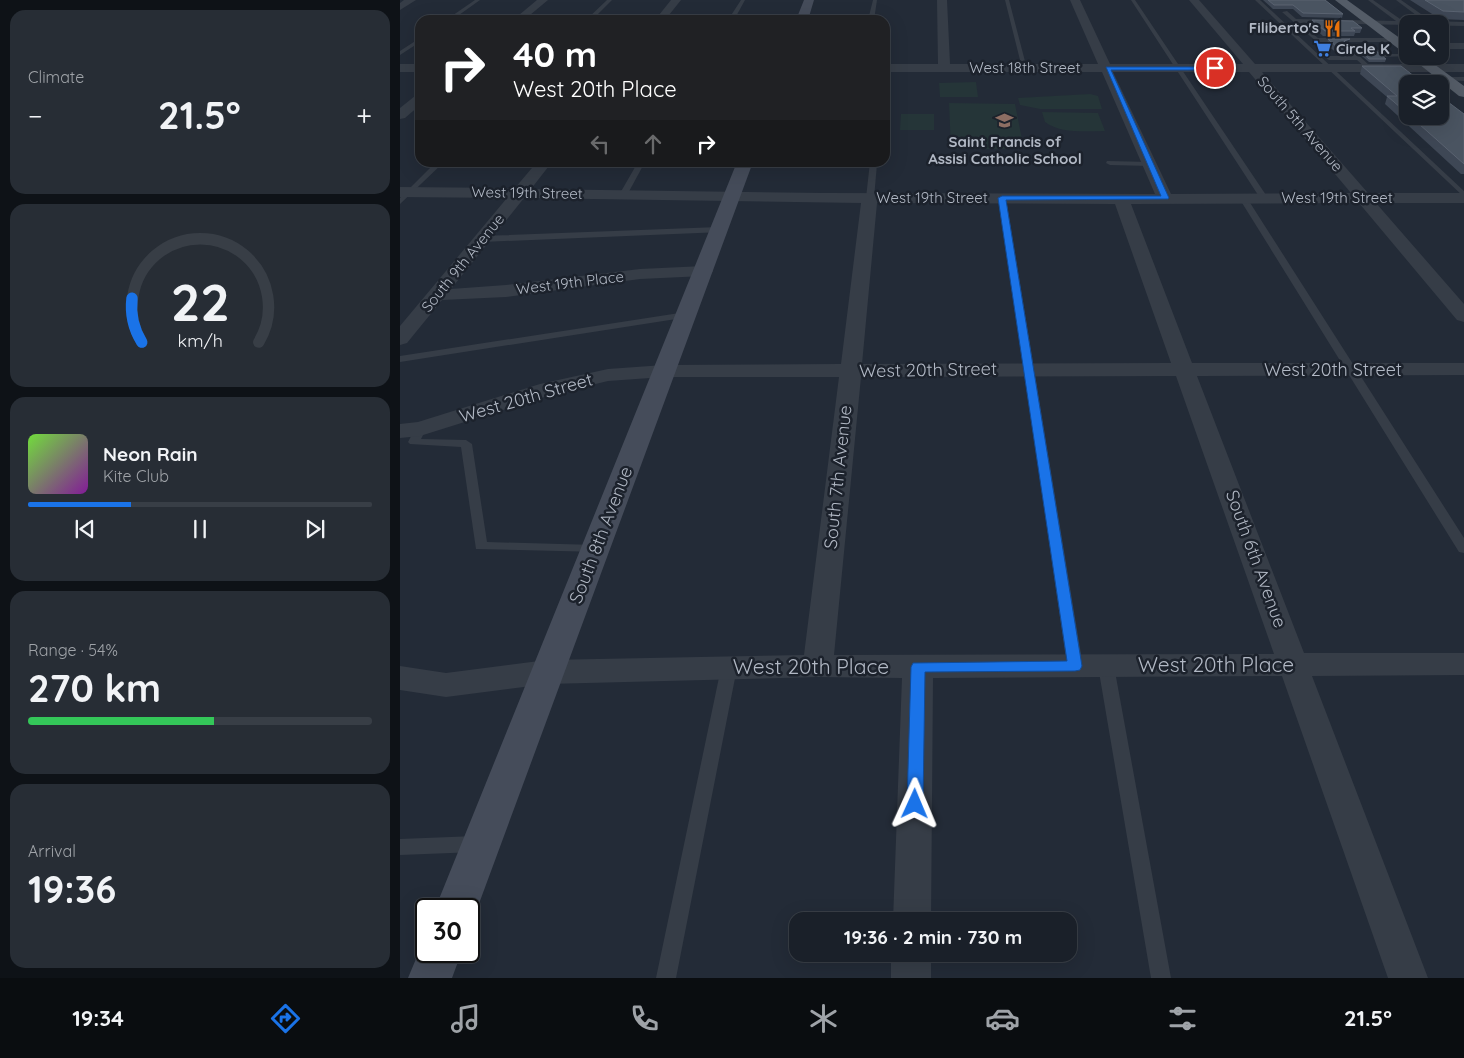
<!DOCTYPE html>
<meta charset="utf-8">
<style>
body{margin:0;font-family:Quicksand,sans-serif;background:#272d35;color:#f1f3f6;height:100vh;display:flex;flex-direction:column;font-size:19px;white-space:nowrap}
*{box-sizing:border-box;margin:0}
p{font-size:16px;color:#9fa3a8}
.icon{flex:none;width:28px;height:28px;fill:none;stroke:currentColor;stroke-width:2;stroke-linecap:round;stroke-linejoin:round}
.map{position:relative;flex:1;overflow:hidden}
.drawer{display:flex;flex-direction:column;gap:10px;padding:10px;background:#0e1217;width:400px}
.drawer>*{flex:none}
.banner{position:absolute;left:15px;top:15px;width:475px;height:152px;border-radius:15px;box-shadow:0 5px 20px #0002,0 0 0 1px #383e46;background:#202124;color:#fff;overflow:hidden}
.fabs{position:absolute;left:999px;top:15px;display:grid;gap:10px}
.fabs a{display:grid;place-items:center;width:50px;height:50px;border-radius:10px;background:#1a2029;box-shadow:0 5px 20px #0002,0 0 0 1px #383e46;font-size:25px}
.speed{position:absolute;left:15px;top:898px;display:flex;gap:10px;font-size:25px;font-weight:700;text-align:center}
.speed>*{display:grid;place-content:center;width:65px;height:65px;border-radius:50%;background:#1a2029;box-shadow:0 5px 20px #0002,0 0 0 1px #383e46;line-height:1}
.speed .limit{border:2px solid #111;border-radius:8px;background:#fff;color:#111}
.pin{position:absolute;display:grid;place-items:center;width:42px;height:42px;color:#fff;margin:-21px;border:2px solid #fff;border-radius:50%;box-shadow:0 1px 5px #0007}
.me{position:absolute;width:55px;margin:-28px;rotate:1deg;stroke-linejoin:round;filter:drop-shadow(0 0 4px #0008)}
.turn{display:flex;align-items:center;gap:18px;height:105px;padding:0 15px;font-size:22px}
.turn .icon{width:65px;height:65px;stroke-width:2.5}
.turn b{display:block;font-size:35px;line-height:42px}
.lanes{display:flex;align-items:center;height:48px;padding:0 15px;background:#0003;justify-content:center;gap:25px;direction:ltr}
.lanes .off{opacity:.35}
.big{font-size:38px;font-weight:700;line-height:1.1}
.drawer .card{flex:1;display:flex;flex-direction:column;justify-content:center;gap:8px;min-width:0;padding:0 18px;border-radius:15px;background:#272d35}
.drawer .dial{align-items:center;gap:0}
.dial svg{height:130px;overflow:visible;fill:none;stroke:#383e46;stroke-width:7;stroke-linecap:round;text-anchor:middle}
.dial text{fill:#f1f3f6;stroke:none}
.song{display:flex;align-items:center;gap:15px}
.cover{width:60px;height:60px;border-radius:8px;background:linear-gradient(135deg,hsl(100 70% 55%),hsl(290 70% 35%))}
.played{height:5px;border-radius:2px;background:linear-gradient(90deg,#1a73e8 30%,#383e46 30%)}
.keys{display:flex;justify-content:space-around;direction:ltr}
.heat{display:flex;justify-content:space-between;align-items:center;font-size:28px;direction:ltr}
.charge{height:8px;border-radius:4px;background:linear-gradient(90deg,#34c759 54%,#383e46 0)}
.trip{position:absolute;left:389px;top:912px;width:288px;height:50px;border-radius:15px;background:#1a2029;box-shadow:0 5px 20px #0002,0 0 0 1px #383e46;font-weight:700;line-height:50px;text-align:center}
.menu{display:flex;height:80px;justify-content:space-around;align-items:center;background:#0a0d10;color:#9fa3a8}
.menu .icon{width:35px;height:35px}
.menu .selected{color:#1a73e8}
.menu b{font-size:22px;color:#f1f3f6}
main{display:flex;flex:1;min-height:0}
.map>svg:first-child{display:block}
.green{fill:#253538}
.lines{fill:none;stroke-linecap:round;stroke-linejoin:round}
.lane{fill:#363d47;fill-rule:evenodd}
.street{fill:#363d47;fill-rule:evenodd}
.secondary{fill:#454c5a;fill-rule:evenodd}
.primary{fill:#545c67;fill-rule:evenodd}
.wall{fill:#3e4755}
.shaded-wall{fill:#2e3744}
.building{fill:#4a5461;stroke:#5a6371}
.route{fill:#1a73e8;stroke:#114b97}
.labels{text-anchor:middle;stroke-width:5;stroke-linejoin:round;paint-order:stroke}
.far-poi-label{font-size:15px;font-weight:bold;fill:#b1b8c4;stroke:#1c222c;text-anchor:end}
.far-street-label{font-size:15px;fill:#b1b8c4;stroke:#1c222c}
.street-label{font-size:18px;fill:#b1b8c4;stroke:#1c222c}
.near-street-label{font-size:21px;fill:#b1b8c4;stroke:#1c222c}
</style>
<main>
<section class="drawer">
<div class="card"><p>Climate</p>
<div class="heat"><a>−</a><b class="big">21.5°</b><a>+</a></div>
</div>
<div class="card dial"><svg viewBox="0 0 100 80">
<path d="M14 69A42 42 0 1 1 86 69"/>
<path d="M14 69A42 42 0 0 1 8 42" stroke="#1a73e8"/>
<text x="50" y="56" font-size="32" font-weight="700">22</text>
<text x="50" y="72" font-size="11">km/h</text>
</svg></div>
<div class="card">
<div class="song"><i class="cover"></i><div><b>Neon Rain</b><p>Kite Club</p></div></div>
<div class="played"></div>
<div class="keys"><svg class="icon" aria-label="previous" viewBox="0 0 24 24"><path d="M18 5L8 12l10 7zM5 5v14"/></svg><svg class="icon" aria-label="pause" viewBox="0 0 24 24"><path d="M8 5v14M16 5v14"/></svg><svg class="icon" aria-label="next" viewBox="0 0 24 24"><path d="M6 5l10 7-10 7zM19 5v14"/></svg></div>
</div>
<div class="card"><p>Range · 54%</p><b class="big">270 km</b><div class="charge"></div></div>
<div class="card"><p>Arrival</p><b class="big">19:36</b></div>
</section>
<div class="map">
<svg width="1064" height="978" viewBox="0 0 1064 978">
<rect width="100%" height="100%" fill="#232b37"/>
<path class="green" d="M576,82l2,15h-38l-1,-14z
M690,94l8,2 4,13h-62l-20,-4 -2,-7z
M549,103l66,1 9,45h-73z
M642,112l56,1 7,18c-20,0 -44,3 -60,-9z
M501,114h33v16h-34z"/>
<g class="lines">
<path class="lane" d="M75,0h5l-28,20h-6z
M207,0h5l-20,20h-6z
M341,0h4l-11,20h-6z
M473,0h4l-3,20h-6z
M605,0h4l18,69 -5,-1z
M731,0h4l133,198 -1,2 -7,-2z
M855,0h5l204,191v6z
M968,0h5l30,21h21l-28,-21h5l30,21 33,1v4l-164,-3 18,15h75l3,2 -3,2h-76l-35,-30 5,-1 9,8 100,2z
M20,38v4l-20,13v-4z
M947,45l14,1v2l-9,1 19,18v2h-4l-10,-9h-28l-3,-2 3,-2h24l-9,-9z
M972,45l12,9h24v2h3l-30,1 -11,-9z
M1045,77h19v4l-21,-1z
M707,161l44,1 4,2 -4,2 -41,-1 -4,-2z
M36,162h8l-44,42v-6z
M238,162h7l-19,35h-6l-1,-2z
M470,162l7,2 -3,34 -4,2 -4,-2z
M599,196l7,2 77,468 -3,4 -5,2 -5,-2 -3,-4z
M840,196l7,2 217,340v15l-5,-1 -220,-354z
M319,227l4,3 -1,2 -240,10 -4,-3 4,-3z
M286,312l5,3 -2,2 -289,45v-6z
M20,426l6,3 -5,10 45,1 6,4 15,98 109,3 5,1 2,3 -2,3 -125,-3 -15,-102 -51,-3 -2,-2 8,-15z
M706,660l5,2 3,4 57,312h-20l-53,-312 3,-4z
M329,662l5,2 3,4 -61,310h-20l65,-310 3,-4z
M76,836l6,2 3,6 -3,6 -6,2 -76,3v-16z"/>
<path class="street" d="M4,0h12l-16,10v-7z
M137,0h11l-24,20h-11z
M271,0h10l-16,20h-10z
M537,0h10l3,64h148l-28,-64h10l30,64h133l-54,-64h10l56,64h209v8h-202l106,121h96v10h-88l88,101v18l-7,-2 -98,-117 -228,1 61,159h272v12l-267,1 107,277h160v22l-152,1 116,302h-40l-106,-302 -349,2 -2,243h-38l9,-243 -84,-1 -271,7 -101,13 -46,-7v-24l46,7 101,-13 257,-5 35,-278h-175l-56,4 -54,13 -134,42 -20,2v-14l18,-2 122,-38 68,-15 56,-4 177,-1 20,-161 -337,-5 -73,91 55,-4 134,-16 64,-3 6,1 3,4 -3,4 -6,1 -64,3 -134,18 -64,3 -35,43 -7,2v-19l107,-128 -107,-1v-10l115,1 22,-26h15l-21,27 292,4 332,1 -53,-122h-217v-8h53zM713,72h136l102,121 -180,1zM477,203l238,1 56,159 -309,1zM776,376l98,278 -440,1 27,-278z
M1040,43h24v6h-24z
M0,64h20v8h-20z
M20,95v10l-15,13 -5,1v-11l15,-12z
M491,954h40v24h-40z"/>
<path class="secondary" d="M404,0h10l-6,20h-12z
M337,162h16l-276,747 -8,15v-15h-34z
M26,935v16h36l-10,27h-44z"/>
<path class="primary" d="M935,0h12l61,44v10l-4,-1z
M1009,56h14l41,30v11l-5,-1z"/>
</g>
<path class="wall" d="M863,0h62l18,14 -1,4 -40,-1 -9,-8h-20z
M1010,0h54v20l-24,-1z
M912,20l50,8 -2,5h-5l-1,3h-31l-12,-11z
M928,39h22l-1,5 -2,1 3,4 -1,5h-11l-11,-9z
M965,42l21,17 -1,3h-16l-13,-11 1,-3 8,-1 -1,-3z
M962,66l46,18v32h32l24,-2v60h-3l-76,-70 2,-7 -27,-23z"/>
<path class="shaded-wall" d="M950,39l-1,5 -6,2 1,-5z
M490,93l1,10 -6,4v-11z"/>
<path class="building" d="M868,0h57l18,14 -40,-1 -10,-8h-19z
M1025,0h39v12l-21,-1z
M912,20l41,1 9,7h-11l4,3h-30z
M928,39h22l-6,2 6,8h-11z
M965,42l21,17h-17l-12,-11 9,-1z
M962,66h39l23,18h-16v30l-21,-18h10z
M485,93h5l-5,3z
M1040,96l24,18v50l-54,-48h30z"/>
<path class="route" d="M706,67h109l3,1 -3,2h-104l58,128 -1,1 -162,1 76,466 -2,4 -5,1 -150,1 -2,132 -3,5 -5,2 -6,-2 -2,-5 4,-137 2,-4 154,-2 -69,-463 4,-2h159z"/>
<defs>
<symbol id="restaurant-bare" viewBox="-9 -9 18 18"><path d="M-5-6h1v4h1v-4h1v4h1v-4h1v5L-1.5 .5V6h-2V.5L-5-1ZM5-6V6H3V1.5H1.5Q1.5-4 5-6Z" fill="#e8710a" stroke="#1c222c" stroke-width="2.5" paint-order="stroke"/></symbol>
<symbol id="supermarket-bare" viewBox="-9 -9 18 18"><path d="M-6-5.5h2.5l.6 2H6L4.5 2H-2.5L-4.4-4H-6ZM-1.5 3.2a1.3 1.3 0 1 0 .1 0ZM3 3.2a1.3 1.3 0 1 0 .1 0Z" fill="#3f7fe0" stroke="#1c222c" stroke-width="2.5" paint-order="stroke"/></symbol>
<symbol id="school-bare" viewBox="-9 -9 18 18"><path d="M0-5L7-2L0 1L-7-2ZM-4 1L0 2.5L4 1V4Q0 6-4 4Z" fill="#8d6e63" stroke="#1c222c" stroke-width="2.5" paint-order="stroke"/></symbol>
</defs>
<g fill-rule="evenodd">
<use href="#restaurant-bare" x="920" y="16" width="25" height="25"/>
<use href="#supermarket-bare" x="910" y="36" width="25" height="25"/>
<use href="#school-bare" x="592" y="108" width="25" height="25"/>
</g>
<g class="labels">
<g class="far-poi-label">
<text x="919" y="33">Filiberto's</text>
<text x="936" y="54" text-anchor="start">Circle K</text>
<text x="605" y="147" text-anchor="middle">Saint Francis of<tspan x="605" dy="17">Assisi Catholic School</tspan></text>
</g>
<g class="far-street-label">
<text x="625" y="73">West 18th Street</text>
<text transform="translate(900 124) rotate(49)" y="5">South 5th Avenue</text>
<text transform="translate(127 193) rotate(1)" y="5">West 19th Street</text>
<text x="532" y="203">West 19th Street</text>
<text x="937" y="203">West 19th Street</text>
<text transform="translate(63 263) rotate(-51)" y="5">South 9th Avenue</text>
<text transform="translate(170 283) rotate(-7)" y="5">West 19th Place</text>
</g>
<g class="street-label">
<text transform="translate(528 370) rotate(-1)" y="6">West 20th Street</text>
<text x="933" y="376">West 20th Street</text>
<text transform="translate(126 398) rotate(-16)" y="6">West 20th Street</text>
<text transform="translate(438 477) rotate(-84)" y="6">South 7th Avenue</text>
<text transform="translate(201 535) rotate(-69)" y="6">South 8th Avenue</text>
<text transform="translate(856 559) rotate(70)" y="6">South 6th Avenue</text>
</g>
<g class="near-street-label">
<text x="816" y="672">West 20th Place</text>
<text x="411" y="674">West 20th Place</text>
</g>
</g>
</svg>
<div class="fabs">
<a><svg class="icon" aria-label="search" viewBox="0 0 24 24"><circle cx="10" cy="10" r="6"/><path d="M15 15l6 6"/></svg></a>
<a><svg class="icon" aria-label="layers" viewBox="0 0 24 24"><path d="M12 4l9 5-9 5-9-5zM3 14l9 5 9-5"/></svg></a>
</div>
<div class="speed"><div class="limit">30</div></div>
<div class="pin" style="left:815px;top:68px;background:#d93025"><svg class="icon" aria-label="arrive" viewBox="0 0 24 24"><path d="M6 21V4h12l-3 4 3 4H6"/></svg></div>
<svg class="me" style="left:515px;top:804px" viewBox="-20 -20 40 40"><path d="M0-17L14 15 0 8-14 15z" fill="#1a73e8" stroke="#fff" stroke-width="4"/></svg>
<div class="trip">19:36 · 2 min · 730 m</div>
<div class="banner">
<div class="turn"><svg class="icon" aria-label="right" viewBox="0 0 24 24"><path d="M7 20v-9h11M14 6l5 5-5 5"/></svg><div><b>40 m</b>West 20th Place</div></div>
<div class="lanes"><svg class="icon off" aria-label="left" viewBox="0 0 24 24"><path d="M17 20v-9H6M10 6l-5 5 5 5"/></svg><svg class="icon off" aria-label="ahead" viewBox="0 0 24 24"><path d="M12 20V5M6 11l6-6 6 6"/></svg><svg class="icon" aria-label="right" viewBox="0 0 24 24"><path d="M7 20v-9h11M14 6l5 5-5 5"/></svg></div>
</div>
</div>
</main>
<nav class="menu">
<b>19:34</b>
<svg class="icon selected" aria-label="directions" viewBox="0 0 24 24"><path d="M12 3l9 9-9 9-9-9zM9 14v-3h6M13 9l2 2-2 2"/></svg>
<svg class="icon" aria-label="music" viewBox="0 0 24 24"><path d="M9 18V5l10-2v13"/><circle cx="6" cy="18" r="3"/><circle cx="16" cy="16" r="3"/></svg>
<svg class="icon" aria-label="phone" viewBox="0 0 24 24"><path d="M5 4h4l2 5-3 2q2 4 5 5l2-3 5 2v4C11 20 4 13 5 4z"/></svg>
<svg class="icon" aria-label="climate" viewBox="0 0 24 24"><path d="M12 3v18M4 7l16 10M4 17L20 7"/></svg>
<svg class="icon" aria-label="car" viewBox="0 0 24 24"><path d="M5 17H2v-5l4-1 3-4h7l3 4 3 1v5h-3M9 17h6M6 11h13"/><circle cx="7" cy="17" r="2"/><circle cx="17" cy="17" r="2"/></svg>
<svg class="icon" aria-label="filters" viewBox="0 0 24 24"><path d="M4 7h16M4 17h16"/><circle cx="9" cy="7" r="2"/><circle cx="15" cy="17" r="2"/></svg>
<b>21.5°</b>
</nav>
